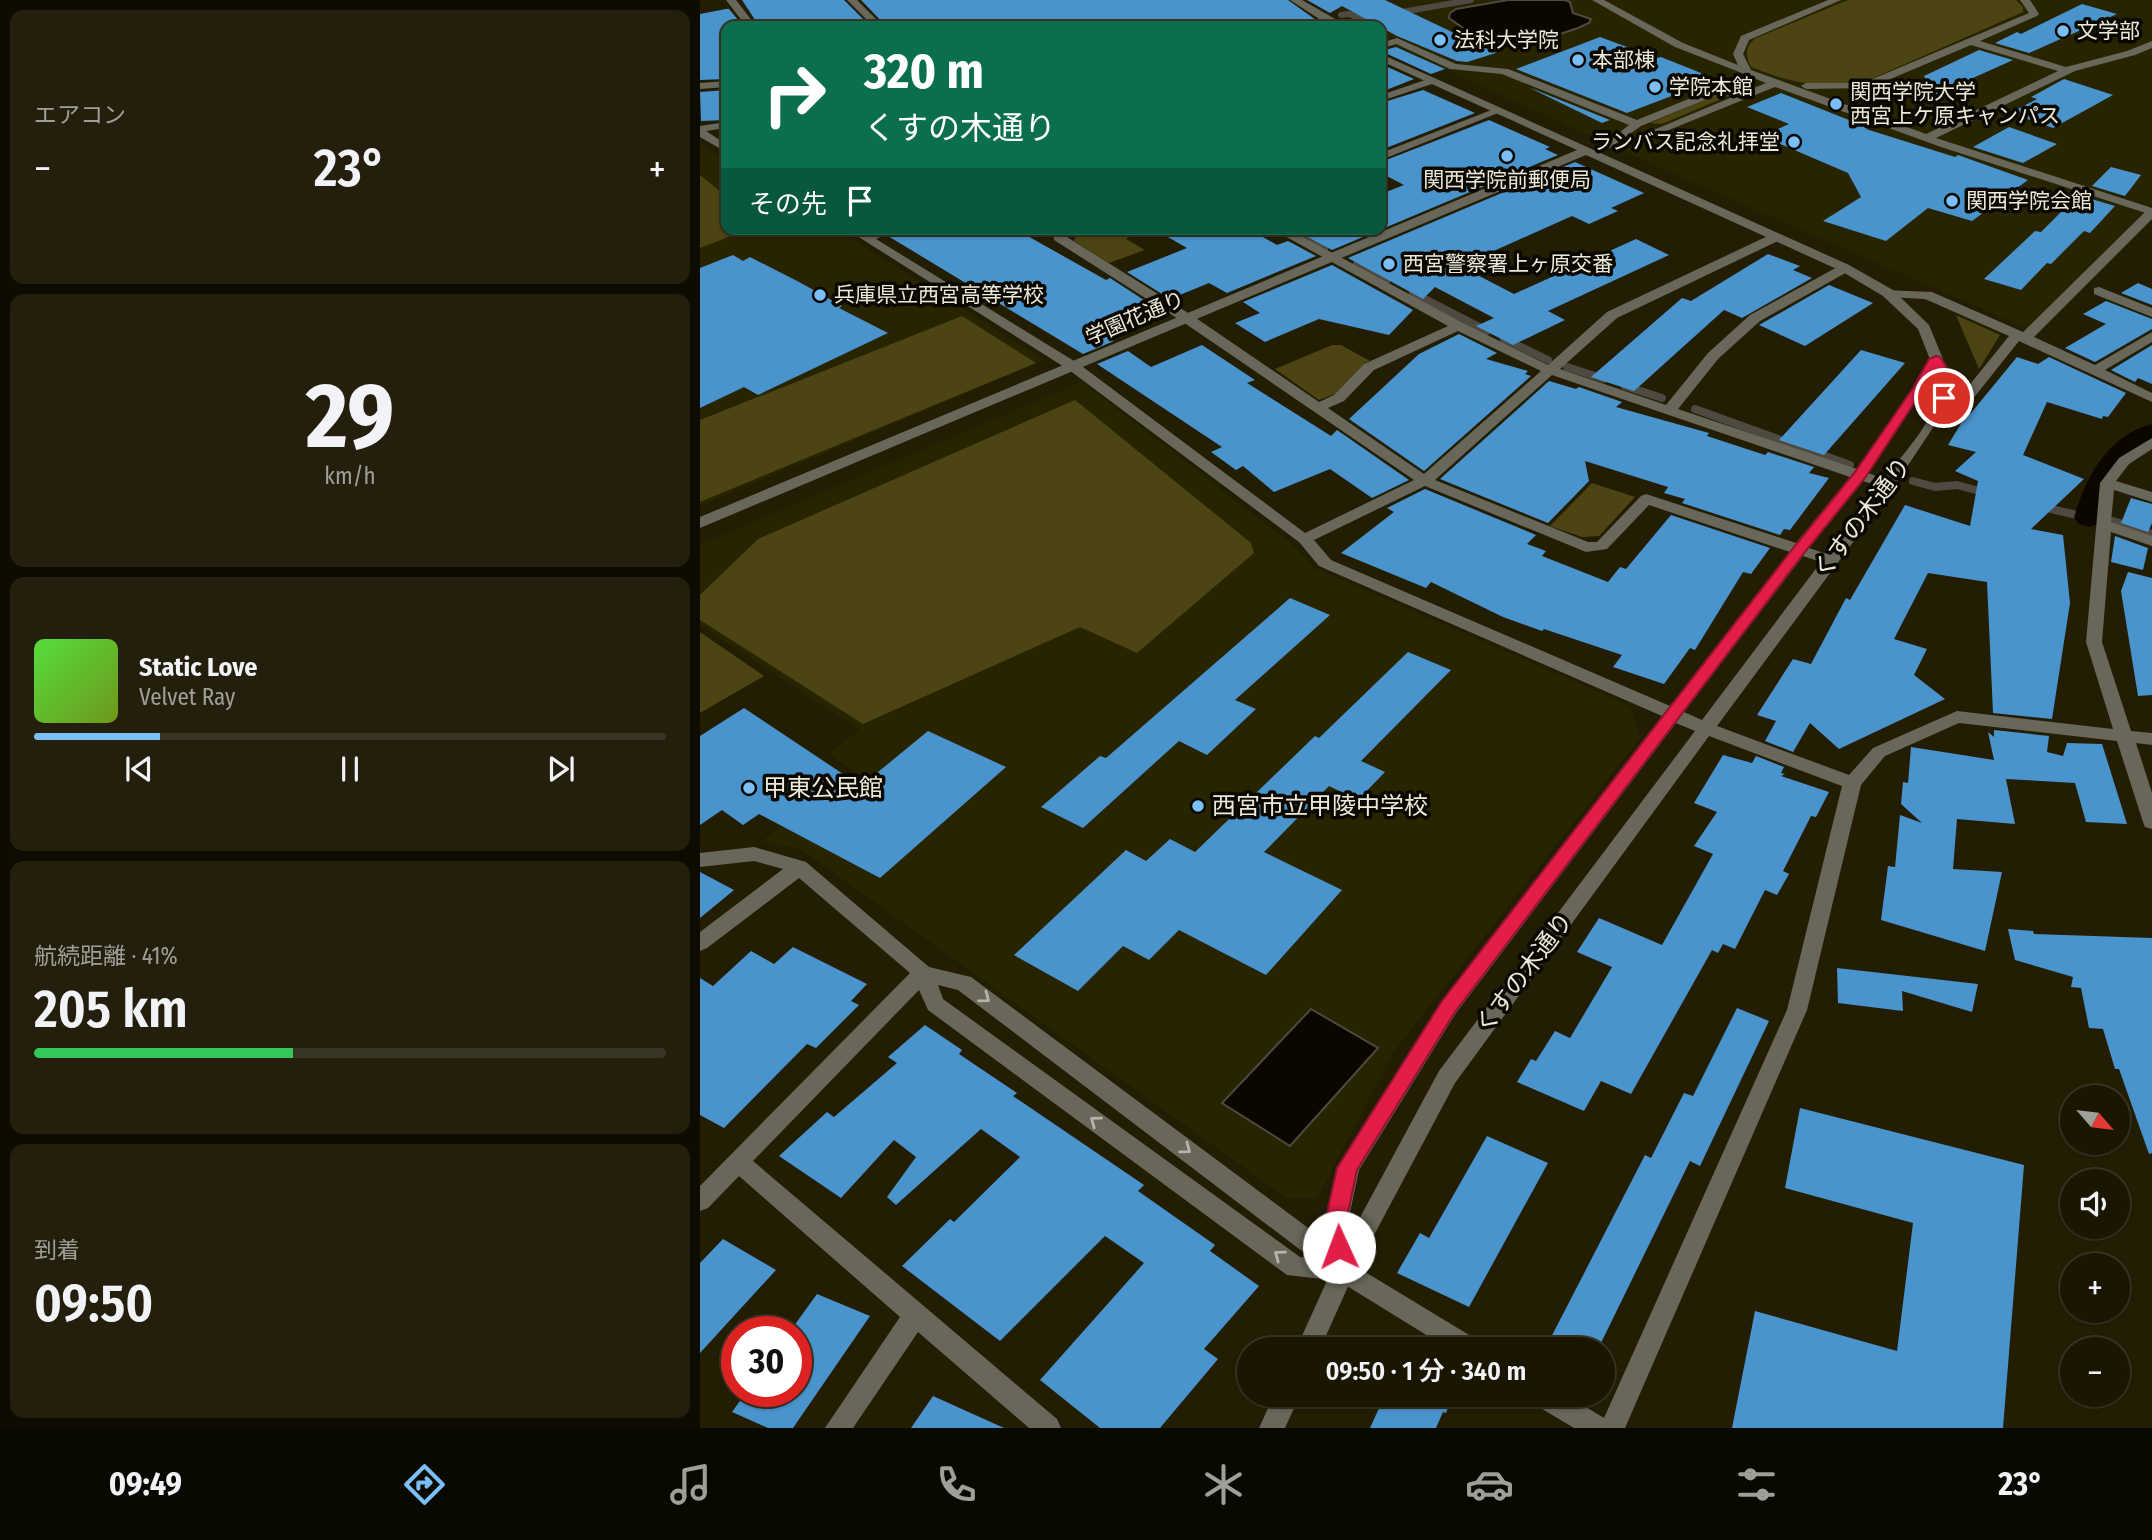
<!DOCTYPE html>
<html lang="ja">
<meta charset="utf-8">
<style>
body{margin:0;font-family:"Fira Sans Condensed","Noto Sans JP",sans-serif;background:#231f0c;color:#f1f3f6;height:100vh;display:flex;flex-direction:column;font-size:26px;white-space:nowrap}
*{box-sizing:border-box;margin:0}
p{font-size:23px;color:#9f9f99}
.icon{flex:none;width:38px;height:38px;fill:none;stroke:currentColor;stroke-width:2;stroke-linecap:round;stroke-linejoin:round}
.map{position:relative;flex:1;overflow:hidden}
.panel{display:flex;flex-direction:column;gap:10px;padding:10px;background:#0e0c01;width:700px}
.panel>*{flex:none}
.guide{position:absolute;left:21px;top:21px;width:665px;height:214px;border-radius:14px;box-shadow:0 2px 5px #0004,0 0 0 2px #383524;background:#0b6e4f;color:#fff;overflow:hidden}
.needle{width:46px;rotate:118deg}
.buttons{position:absolute;left:1360px;top:1085px;display:grid;gap:14px}
.buttons a{display:grid;place-items:center;width:70px;height:70px;border-radius:50%;background:#1a1602;box-shadow:0 2px 5px #0004,0 0 0 2px #383524;font-size:35px}
.speed{position:absolute;left:21px;top:1316px;display:flex;gap:14px;font-size:35px;font-weight:700;text-align:center}
.speed>*{display:grid;place-content:center;width:91px;height:91px;border-radius:50%;background:#1a1602;box-shadow:0 2px 5px #0004,0 0 0 2px #383524;line-height:1}
.speed .limit{border:10px solid #d22;background:#fff;color:#111}
.pin{position:absolute;display:grid;place-items:center;width:60px;height:60px;color:#fff;margin:-30px;border:4px solid #fff;border-radius:50%;box-shadow:0 2px 7px #0007}
.me{position:absolute;width:77px;margin:-38px;rotate:358deg;stroke-linejoin:round;filter:drop-shadow(0 0 5px #0008)}
.turn{display:flex;align-items:center;gap:24px;height:147px;padding:0 28px;font-size:32px}
.turn .icon{width:91px;height:91px;stroke-width:2.5}
.turn b{display:block;font-size:49px;line-height:60px}
.then{display:flex;align-items:center;height:66px;padding:0 28px;background:#0003;gap:14px;font-size:26px}
.big{font-size:52px;font-weight:600;line-height:1.1}
.panel .widget{flex:1;display:flex;flex-direction:column;justify-content:center;gap:10px;min-width:0;padding:0 24px;border-radius:14px;background:#231f0c}
.panel .dial{align-items:center;gap:0}
.dial b{font-size:91px;line-height:1}
.song{display:flex;align-items:center;gap:21px}
.cover{width:84px;height:84px;border-radius:10px;background:linear-gradient(135deg,hsl(110 70% 55%),hsl(80 70% 35%))}
.played{height:7px;border-radius:4px;background:linear-gradient(90deg,#7abff8 20%,#383524 20%)}
.keys{display:flex;justify-content:space-around;direction:ltr}
.heat{display:flex;justify-content:space-between;align-items:center;font-size:38px;direction:ltr}
.charge{height:10px;border-radius:5px;background:linear-gradient(90deg,#34c759 41%,#383524 0)}
.trip{position:absolute;left:537px;top:1337px;width:378px;height:70px;border-radius:35px;background:#1a1602;box-shadow:0 2px 5px #0004,0 0 0 2px #383524;font-weight:600;line-height:70px;text-align:center}
.tab-bar{display:flex;height:112px;justify-content:space-around;align-items:center;background:#0a0901;color:#9f9f99}
.tab-bar .icon{width:49px;height:49px}
.tab-bar .selected{color:#7abff8}
.tab-bar b{font-size:32px;color:#f1f3f6}
main{display:flex;flex:1;min-height:0}
.map>svg:first-child{display:block}
.built{fill:#292400}
.green{fill:#4c4413}
.forest{fill:#4b4311}
.water{fill:#0b0600;stroke:#4e4a41;stroke-width:2}
.lines{fill:none;stroke-linecap:round;stroke-linejoin:round}
.stream-far1{stroke:#4e4a41;stroke-width:6}
.stream{stroke:#4e4a41;stroke-width:8}
.canal{fill:#0b0600;fill-rule:evenodd}
.building{fill:#4a94ce}
.pedestrian{fill:#68675a;fill-rule:evenodd}
.minor{fill:#68675a;fill-rule:evenodd}
.tertiary{fill:#68675a;fill-rule:evenodd}
.oneway{stroke:#b7b5a6}
.route{fill:#e11d48;stroke:#92132f;stroke-width:2}
.poi-dot{fill:#7abff8;stroke:#0a0801;stroke-width:2.5}
.labels{text-anchor:middle;stroke-width:7;stroke-linejoin:round;paint-order:stroke}
.far-poi-label{font-size:21px;fill:#ebe9d8;stroke:#0a0801;text-anchor:start}
.far-street-label{font-size:21px;fill:#ebe9d8;stroke:#0a0801}
.street-label{font-size:24px;fill:#ebe9d8;stroke:#0a0801}
.poi-label{font-size:24px;fill:#ebe9d8;stroke:#0a0801;text-anchor:start}
</style>
<main>
<section class="panel">
<div class="widget"><p>エアコン</p>
<div class="heat"><a>−</a><b class="big">23°</b><a>+</a></div>
</div>
<div class="widget dial"><b>29</b><p>km/h</p></div>
<div class="widget">
<div class="song"><i class="cover"></i><div><b>Static Love</b><p>Velvet Ray</p></div></div>
<div class="played"></div>
<div class="keys"><svg class="icon" aria-label="previous" viewBox="0 0 24 24"><path d="M18 5L8 12l10 7zM5 5v14"/></svg><svg class="icon" aria-label="pause" viewBox="0 0 24 24"><path d="M8 5v14M16 5v14"/></svg><svg class="icon" aria-label="next" viewBox="0 0 24 24"><path d="M6 5l10 7-10 7zM19 5v14"/></svg></div>
</div>
<div class="widget"><p>航続距離 · 41%</p><b class="big">205 km</b><div class="charge"></div></div>
<div class="widget"><p>到着</p><b class="big">09:50</b></div>
</section>
<div class="map">
<svg width="1452" height="1428" viewBox="0 0 1452 1428">
<rect width="100%" height="100%" fill="#231e03"/>
<path class="built" d="M616,0h836v204l-126,124 -365,-160 -280,-128v-14h-20v-3z
M0,144l26,17v68h110l208,131 -344,146z
M382,382l211,163 21,23 316,138 10,32 -246,313 -77,147 -29,1 -486,-349 -40,-9 93,-69 -26,-19 31,-23 -160,-105v-80z"/>
<path class="green" d="M1148,0h168l7,7v5l-152,67c-48,10 -75,6 -120,-12 -6,-12 -6,-21 5,-29z
M1045,83l7,3 -90,38 -12,-1z
M0,175l26,21v33h23l-49,19z
M391,229h28l12,7 -5,3 19,11 -36,13 -35,-22 2,-6z
M262,316l74,47 -336,139v-82z
M632,345h9l29,16 -5,2 -30,31 -16,6 -44,-31z
M375,400l176,143 3,10 -117,100 -57,-26 -217,97 -163,-104v-25l58,-56z
M892,483l43,14 -36,39 -17,1 -32,-11z
M0,632l64,44 -64,37z"/>
<path class="forest" d="M1256,315l44,20 -21,34z"/>
<path class="water" d="M808,0h57l5,2 3,11 18,6 -2,4 -11,5 -61,20 -51,-18 -17,-12 1,-5 6,-4z
M611,1009l67,39 -88,98 -68,-43z"/>
<g class="lines">
<path class="stream-far1" d="M696,13l75,-13
M641,15l8,-1 12,5 16,-3
M594,229l16,9"/>
<path class="stream" d="M607,237l18,10
M657,264l31,15
M713,293l74,38
M804,339l44,21
M867,367l37,12
M925,386l37,12
M995,409l155,56
M1213,481l22,6 22,-2 30,8
M1339,506l50,12
M1413,521l39,13"/>
<path class="canal" d="M1452,424v20l-32,27 -21,53 -10,3 -10,-3 -5,-6c11,-40 34,-83 78,-94z"/>
</g>
<path class="building" d="M42,0h102l26,26h-111z
M161,0h427l28,20 -12,6h-252v-7l-30,7h-7l-9,-5 -47,5h-73z
M607,0h78l111,53 -29,9 -10,-1 -60,-25 -55,-30 -12,7z
M1382,4l35,10 -88,39 -34,-10 22,-11 4,2z
M26,9h3l14,17h-17v53l-26,1v-66z
M900,37l57,21 4,-1 55,22 -89,34 -111,-44z
M696,47l49,22 -14,5 -50,-23z
M1279,50l34,10 -80,36 -9,-20z
M681,64l33,15 -33,13z
M1364,79l49,16 -60,33 -43,-15 27,-14 -6,-2z
M828,87l82,33 -8,3z
M26,90v30l-25,1 -1,-29z
M723,90l52,23 -94,37v-47z
M1081,93l88,35 -3,1 89,28 3,-2 70,25 -56,41 -44,-13 -42,33 -63,-20 38,-24 -13,-24 -86,-37 27,-12 -42,-17z
M789,120l61,27 -5,2 13,6 -226,95 -28,-15 13,-6h64v-35l23,-9 -23,-12v-11z
M1309,127l48,17 -34,19 -50,-16z
M875,162l69,31 -33,15 7,3 -29,13 -17,-8 -112,50 54,28 122,-55 33,16 -121,56 17,9 -52,25 -37,-19 18,-8 -59,-31 -12,12 -75,-41z
M1411,167l30,8 -16,21 -33,-10z
M1378,195l37,11 -25,27 -6,-2 -33,33 -4,-1 -26,27 -37,-11 51,-48 6,1z
M199,229h116l91,51 4,-2 43,28 -19,8 4,2 -34,14 3,1 -5,2 12,8 -31,13 -195,-118z
M454,229h95l28,16 11,-4 28,15 -89,37 -18,-10 -39,16 -43,-27 60,-24z
M1068,254l32,12 -7,4 19,8 -70,40 -18,-8 -90,81 -43,-14 91,-79 9,3z
M33,255l10,6 7,-4 51,26 41,23 -3,2 49,25 -130,62 -14,-8 -44,21v-140z
M632,265l81,45 -24,25 -70,-16 -54,23 -30,-19 25,-10 -17,-11z
M1438,283l14,6v16l-31,-12z
M1129,285l44,18 -68,43 -46,-21z
M1406,301l46,18v10l-57,33 -30,-14 41,-24 -23,-10z
M759,334l38,19 -11,6 42,12 -3,3 6,2 -107,95 -75,-52 70,-65z
M502,345l53,35 -8,3 84,53 6,-6 72,50 -37,18 -42,-29 -56,23 -31,-26 -7,4 -25,-18 11,-5 -125,-83 31,-13 23,16z
M1452,345v39l-14,-6 -3,4 -24,-12z
M1161,350l44,13 -81,92 -45,-15z
M1317,357l21,7 11,-7 77,36 -18,24 -5,-1 -1,3 -55,-17 -24,53 61,24 -53,50 32,6 7,68 -18,116 -59,-6 -6,-131 -59,-9 -34,66 33,10 -13,26 31,24 -106,50 -29,-26 -17,29 -28,-11 11,-20 -19,-6 36,-56 18,5 35,-66 4,2 55,-95 65,21 8,-45 -23,-10 21,-19 -28,-7 20,-33 3,1z
M849,381l27,8 3,-2 43,15 -6,5 93,26 -2,3 58,19 3,-3 46,15 -5,6 20,5 -39,52 -6,-1 -4,6 -98,-32 3,-4 -21,-6 4,-6 -83,-26 4,20 -41,42 -108,-44z
M725,489l111,46 -9,9 19,7 -4,5 66,26 12,-15 6,2 45,-54 99,33 -19,26 -8,-2 -48,78 -5,-2 -26,36 -51,-17 9,-12 -78,-26 -2,2 -39,-14 -72,-35 -5,6 -85,-35 53,-41 -7,-4z
M1431,498l21,6v19l-4,9 -27,-9z
M1415,536l33,12 -5,22 -32,-8z
M1428,572l24,6v117l-14,1 -17,-105z
M590,598l40,17 -95,85 21,9 -49,46 -28,-14 -96,87 -42,-21 59,-51 6,2z
M708,652l43,18 -90,91 24,11 -27,28 -29,-14 -65,66 78,38 -76,85 -87,-45 -30,30 -26,-14 -45,45 -64,-36 112,-105 20,11 24,-22 25,13 120,-116 4,2z
M44,708l117,78 67,-55 78,36 -126,111 -121,-64 -16,11 -21,-15 -22,15v-89z
M1294,730l55,6 -2,16 16,4 4,-13 35,1 25,80 -41,-2 -11,-39 -69,-4 9,45 -58,-5 -4,50 49,3 -17,79 -104,-31 7,-54 7,1 5,-52 22,8 -21,-19 2,-22 5,1 3,-36 83,13 -6,-28 6,5z
M1023,755l29,8 4,-7 28,11 -3,6 4,1 -4,2 48,16 -13,25 -5,-1 -28,55 6,3 -12,21 -12,-5 -30,59 -12,-5 -5,9 -6,-3 -81,144 -30,-13 -17,30 -67,-29 14,-23 5,2 19,-30 15,7 42,-71 -35,-15 22,-34 63,27 51,-91 -19,-8 23,-34 -23,-9z
M0,872l34,18 -34,28z
M1308,929l25,2 1,3 118,4v215l-3,1 -30,-85h-4l-12,-40 -14,-1 -8,-40 -10,-1 2,-10 -58,-17z
M93,947l74,37 -16,17 8,4 -43,43 -9,-4 -83,84 -24,-13v-137l13,8 38,-35 23,13z
M1137,968l141,16 -6,28 -70,-21 1,20 -65,-8z
M1037,1008l32,13 -69,145 -10,-5 -92,188h-53l100,-194 6,3 33,-65 9,3z
M225,1025l37,25 -3,4 58,39 -4,3 131,89 -6,6 77,54 -5,6 49,35 -55,63 14,10 -58,69h-60l-60,-48 104,-117 -39,-27 -105,105 -98,-75 48,-47 4,3 66,-65 -39,-28 -85,76 -9,-8 29,-40 -22,-17 -53,58 -62,-42 48,-44 7,5 63,-54 -9,-6z
M1100,1108l224,57 -21,263h-271l23,-117 142,40 16,-128 -128,-35z
M787,1136l61,27 -79,144 -72,-34 23,-40 9,5z
M23,1239l53,31 -76,83v-90z
M117,1294l53,22 -77,112h-25l-36,-16 15,-21h49v-68z
M685,1395h68l-7,18 -3,-1 -7,16h-66z
M233,1396l71,32h-93z"/>
<g class="lines">
<path class="pedestrian" d="M892,0h12l79,43 55,22 -5,-11 8,-18 87,-36h13l-92,40 -6,14 8,16 175,64 132,-63 -87,-26 -102,43 -63,1 -5,-3 5,-3h57l166,-70 -9,-13h10l9,14 -2,2 -57,25 86,26 61,-16 25,-10v7l-17,7 -60,16 -139,67 216,70v7l-211,-68 -166,-60 -121,49 -10,-2 122,-51 -10,-4 -115,47 -31,22 -4,-1v-4l23,-18 -127,-51 -52,-5 -54,-25 -15,5v-6l16,-5 59,26 52,5 129,51 110,-45 -72,-28z"/>
<path class="minor" d="M26,0h10l20,26h-10z
M147,0h10l26,26h-10z
M590,0h12l35,20 3,6h-10z
M731,78l5,3 -1,2 -54,18v-6z
M26,81v6l-26,2v-6z
M794,109l9,2 -122,49v-7z
M26,122v6l-20,3 20,13v8l-26,-15v-11z
M1452,208v11l-118,118 61,28 57,-33v10l-47,28 47,23v9l-133,-61 -47,59 -22,2 -57,86 -176,238 132,49 24,-27 84,-37 156,18 -27,-87 14,-159 19,-25 33,-20v11l-23,15 -13,17 36,11v10l-38,-12 -3,32 41,14v10l-41,-14 -9,110 29,89 21,2v12l-16,-2 16,50v36l-7,-2 -2,-5 -26,-81 -158,-18 -74,33 -24,29 -54,225 -182,418h-51l-40,-24 -4,-9h36l38,23 183,-408 55,-224 -133,-50 -254,347 -98,184 122,74 3,8h-33l-110,-68 -52,-6 -359,-265 -9,-20 -166,171 304,258 4,9h-32l-111,-96 -65,96h-28l75,-111 -161,-141 -31,32 -8,3v-25l210,-213 -111,-95 -92,70 -7,3v-19l83,-63 -29,-8 -54,6v-14l54,-6 52,15 123,105 42,10 356,265 -3,-20 13,-54 105,-167 220,-285 -343,-150 -20,-24 -230,-172 -223,-141h15l7,5 11,-5h18l-21,10 203,125 226,169 109,-53 -231,-158 -129,-82v-6l11,-5h17l-15,8 126,79 126,86 15,-7 30,-31 84,-38 -176,-97h16l175,94 85,42 59,-53 165,-78h8v6l-163,78 -57,51 106,36 42,-52 42,-38 91,-50h8v6l-89,50 -42,38 -40,50 179,60 56,-81 18,-32 5,-1c13,6 17,25 16,38h11l46,-57 -84,-37 -37,-2 -5,-1v-6l49,2 91,40 125,-123zM758,331l83,40 -117,103 -96,-66 16,-7 30,-31zM1236,372c11,39 -30,77 -52,107l-16,-6zM852,375l298,102 -54,66 -150,-49 -5,2 -44,46h-9l-153,-62zM1163,481l15,5 -51,68 -18,-6zM725,486l161,66 21,-3 42,-44 141,47 -120,154 -339,-146 -17,-20zM1103,556l18,6 -119,158 -18,-8zM976,723l19,8 -256,340 -89,165 -2,-14 11,-52 97,-157zM238,985l20,5 353,268 -11,-1 -357,-258z
M1399,287l53,21v9l-58,-23v-6z"/>
<path class="tertiary" d="M681,54l468,211 44,25 36,35 14,34 -7,4 -5,-1 -13,-33 -35,-33 -42,-25 -255,-116 -886,373v-11l877,-367 -196,-89z
M643,1260l8,3 4,8 -35,78h-24l39,-86z
M574,1395h26l-15,33h-26z"/>
</g>
<defs><path id="oneway-chevron" d="M-2-3.5L2.5 0L-2 3.5" fill="none" stroke-width="1.6" stroke-linecap="round" stroke-linejoin="round" transform="scale(1.75)"/></defs>
<g class="oneway">
<use href="#oneway-chevron" transform="translate(285 998) rotate(37)"/>
<use href="#oneway-chevron" transform="translate(395 1121) rotate(-144)"/>
<use href="#oneway-chevron" transform="translate(486 1149) rotate(37)"/>
<use href="#oneway-chevron" transform="translate(579 1255) rotate(-144)"/>
</g>
<path class="route" d="M1236,356l4,1c8,12 25,36 4,45l-6,-4c4,-10 4,-19 -2,-28l-71,108 -61,75 -349,459 -98,158 -11,52 4,25 -3,6 -8,3 -7,-3 -7,-31 12,-54 105,-167 352,-454 61,-75 58,-84 16,-29z"/>
<g class="poi-dot">
<circle cx="1363" cy="31" r="7"/>
<circle cx="740" cy="40" r="7"/>
<circle cx="878" cy="60" r="7"/>
<circle cx="955" cy="87" r="7"/>
<circle cx="1136" cy="104" r="7"/>
<circle cx="1094" cy="142" r="7"/>
<circle cx="807" cy="156" r="7"/>
<circle cx="1252" cy="201" r="7"/>
<circle cx="689" cy="264" r="7"/>
<circle cx="120" cy="295" r="7"/>
<circle cx="49" cy="788" r="7"/>
<circle cx="498" cy="806" r="7"/>
</g>
<g class="labels">
<g class="far-poi-label">
<text x="1377" y="38">文学部</text>
<text x="754" y="47">法科大学院</text>
<text x="892" y="67">本部棟</text>
<text x="969" y="94">学院本館</text>
<text x="1150" y="99">関西学院大学<tspan x="1150" dy="24">西宮上ケ原キャンパス</tspan></text>
<text x="1080" y="149" text-anchor="end">ランバス記念礼拝堂</text>
<text x="807" y="187" text-anchor="middle">関西学院前郵便局</text>
<text x="1266" y="208">関西学院会館</text>
<text x="703" y="271">西宮警察署上ヶ原交番</text>
<text x="134" y="302">兵庫県立西宮高等学校</text>
</g>
<g class="far-street-label">
<text transform="translate(435 318) rotate(-23)" y="7">学園花通り</text>
</g>
<g class="street-label">
<text transform="translate(1162 518) rotate(-53)" y="8">くすの木通り</text>
<text transform="translate(824 973) rotate(-53)" y="8">くすの木通り</text>
</g>
<g class="poi-label">
<text x="63" y="796">甲東公民館</text>
<text x="512" y="814">西宮市立甲陵中学校</text>
</g>
</g>
</svg>
<div class="buttons">
<a><svg class="needle" viewBox="-14 -14 28 28"><path d="M0-13l5 13h-10z" fill="#e53935"/><path d="M0 13l5-13h-10z" fill="#9f9f99"/></svg></a>
<a><svg class="icon" aria-label="sound" viewBox="0 0 24 24"><path d="M4 9h4l5-4v14l-5-4H4zM17 9q2 3 0 6"/></svg></a>
<a>+</a>
<a>−</a>
</div>
<div class="speed"><div class="limit">30</div></div>
<div class="pin" style="left:1244px;top:398px;background:#d93025"><svg class="icon" aria-label="arrive" viewBox="0 0 24 24"><path d="M6 21V4h12l-3 4 3 4H6"/></svg></div>
<svg class="me" style="left:639px;top:1247px" viewBox="-20 -20 40 40"><circle r="19" fill="#fff"/><path d="M0-13L10 11 0 6-10 11z" fill="#e11d48"/></svg>
<div class="trip">09:50 · 1 分 · 340 m</div>
<div class="guide">
<div class="turn"><svg class="icon" aria-label="right" viewBox="0 0 24 24"><path d="M7 20v-9h11M14 6l5 5-5 5"/></svg><div><b>320 m</b>くすの木通り</div></div>
<div class="then">その先<svg class="icon" aria-label="arrive" viewBox="0 0 24 24"><path d="M6 21V4h12l-3 4 3 4H6"/></svg></div>
</div>
</div>
</main>
<nav class="tab-bar">
<b>09:49</b>
<svg class="icon selected" aria-label="directions" viewBox="0 0 24 24"><path d="M12 3l9 9-9 9-9-9zM9 14v-3h6M13 9l2 2-2 2"/></svg>
<svg class="icon" aria-label="music" viewBox="0 0 24 24"><path d="M9 18V5l10-2v13"/><circle cx="6" cy="18" r="3"/><circle cx="16" cy="16" r="3"/></svg>
<svg class="icon" aria-label="phone" viewBox="0 0 24 24"><path d="M5 4h4l2 5-3 2q2 4 5 5l2-3 5 2v4C11 20 4 13 5 4z"/></svg>
<svg class="icon" aria-label="climate" viewBox="0 0 24 24"><path d="M12 3v18M4 7l16 10M4 17L20 7"/></svg>
<svg class="icon" aria-label="car" viewBox="0 0 24 24"><path d="M5 17H2v-5l4-1 3-4h7l3 4 3 1v5h-3M9 17h6M6 11h13"/><circle cx="7" cy="17" r="2"/><circle cx="17" cy="17" r="2"/></svg>
<svg class="icon" aria-label="filters" viewBox="0 0 24 24"><path d="M4 7h16M4 17h16"/><circle cx="9" cy="7" r="2"/><circle cx="15" cy="17" r="2"/></svg>
<b>23°</b>
</nav>
